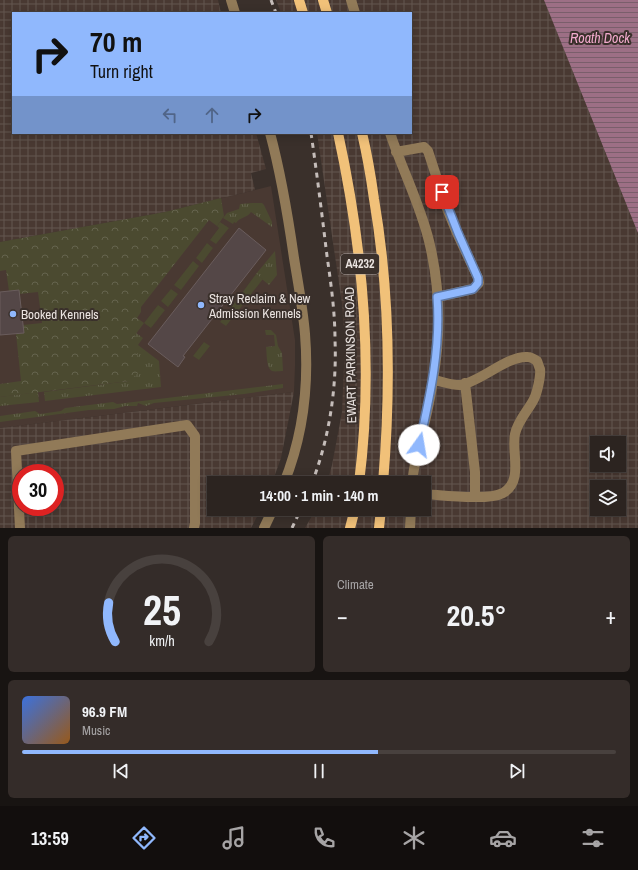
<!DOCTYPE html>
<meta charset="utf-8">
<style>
body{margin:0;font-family:"Archivo Narrow",sans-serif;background:#342c29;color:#f1f3f6;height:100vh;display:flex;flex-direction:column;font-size:15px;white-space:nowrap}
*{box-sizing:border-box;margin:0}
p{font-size:13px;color:#a6a4a5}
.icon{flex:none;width:22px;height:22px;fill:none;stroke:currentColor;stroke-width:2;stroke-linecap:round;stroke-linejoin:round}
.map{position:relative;height:528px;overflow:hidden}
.panel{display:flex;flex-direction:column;gap:8px;padding:8px;background:#181412;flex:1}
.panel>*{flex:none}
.top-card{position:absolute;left:12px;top:12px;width:400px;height:122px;border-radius:0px;box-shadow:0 2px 10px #0003,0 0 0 1px #48413e;background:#90b8fd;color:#111;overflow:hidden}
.controls{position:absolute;left:590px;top:436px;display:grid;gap:8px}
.controls a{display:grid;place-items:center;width:36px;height:36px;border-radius:0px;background:#2c2420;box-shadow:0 2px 10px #0003,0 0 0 1px #48413e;font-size:20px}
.speed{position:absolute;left:12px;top:464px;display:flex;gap:8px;font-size:20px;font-weight:700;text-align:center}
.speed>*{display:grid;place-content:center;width:52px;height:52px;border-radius:50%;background:#2c2420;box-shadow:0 2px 10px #0003,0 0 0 1px #48413e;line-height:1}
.speed .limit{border:6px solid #d22;background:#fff;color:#111}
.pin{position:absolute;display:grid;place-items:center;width:34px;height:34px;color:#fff;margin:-17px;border-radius:8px;box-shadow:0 2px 6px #0006}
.me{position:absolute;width:44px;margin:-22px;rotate:13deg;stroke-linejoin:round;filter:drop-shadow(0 0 3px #0008)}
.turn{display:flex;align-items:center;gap:14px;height:84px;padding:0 12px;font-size:18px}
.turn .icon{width:52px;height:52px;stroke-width:2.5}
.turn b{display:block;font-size:28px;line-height:34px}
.lanes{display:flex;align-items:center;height:38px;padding:0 12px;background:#0003;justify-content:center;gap:20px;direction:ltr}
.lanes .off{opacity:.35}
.big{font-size:30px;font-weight:800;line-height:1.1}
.panel .card{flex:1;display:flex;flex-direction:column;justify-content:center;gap:6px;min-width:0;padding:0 14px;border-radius:6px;background:#342c29}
.panel .dial{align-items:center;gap:0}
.dial svg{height:104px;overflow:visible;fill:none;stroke:#48413e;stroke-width:7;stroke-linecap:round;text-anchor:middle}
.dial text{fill:#f1f3f6;stroke:none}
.song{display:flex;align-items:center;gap:12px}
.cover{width:48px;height:48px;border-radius:6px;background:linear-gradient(135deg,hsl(220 70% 55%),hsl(30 70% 35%))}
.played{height:4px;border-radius:2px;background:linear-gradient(90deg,#90b8fd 60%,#48413e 60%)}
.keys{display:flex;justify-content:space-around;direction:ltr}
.heat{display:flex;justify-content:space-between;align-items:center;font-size:22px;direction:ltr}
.panel .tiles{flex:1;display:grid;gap:8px;grid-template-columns:1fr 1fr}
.card:last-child{grid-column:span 2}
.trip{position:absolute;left:207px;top:476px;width:224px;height:40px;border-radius:0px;background:#2c2420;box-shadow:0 2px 10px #0003,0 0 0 1px #48413e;font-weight:800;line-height:40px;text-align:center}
.tab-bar{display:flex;height:64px;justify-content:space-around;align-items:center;background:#120e0d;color:#a6a4a5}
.tab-bar .icon{width:28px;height:28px}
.tab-bar .current{color:#90b8fd}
.tab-bar b{font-size:18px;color:#f1f3f6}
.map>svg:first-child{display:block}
.built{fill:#493932}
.industrial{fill:url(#industrial-grid);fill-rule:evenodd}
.grass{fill:url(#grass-tufts)}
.forest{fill:url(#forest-crowns)}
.garden{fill:#4b4a30}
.water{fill:url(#water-rules)}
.building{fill:#544747;stroke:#6a5d5d}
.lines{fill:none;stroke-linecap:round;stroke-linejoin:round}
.minor{stroke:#917a58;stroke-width:10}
.major{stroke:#f1c179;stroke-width:10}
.rail{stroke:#c5bdba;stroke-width:3;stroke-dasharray:5 5;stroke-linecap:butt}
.route-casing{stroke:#5e78a4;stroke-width:10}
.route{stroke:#90b8fd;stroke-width:7}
.poi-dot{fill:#90b8fd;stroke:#3a302b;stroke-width:1.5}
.labels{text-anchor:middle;stroke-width:4;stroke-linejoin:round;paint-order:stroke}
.shield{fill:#3a302b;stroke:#b5adaa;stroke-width:1}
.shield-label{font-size:12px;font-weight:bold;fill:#eae3e0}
.poi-label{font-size:13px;fill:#eae3e0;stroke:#3a302b;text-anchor:start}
.street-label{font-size:13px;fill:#eae3e0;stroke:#3a302b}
.water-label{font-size:14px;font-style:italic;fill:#f3abce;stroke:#3a302b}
</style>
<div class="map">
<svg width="638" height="528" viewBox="0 0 638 528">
<defs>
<pattern id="industrial-grid" width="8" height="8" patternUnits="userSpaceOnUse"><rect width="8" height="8" fill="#493932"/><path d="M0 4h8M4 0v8" fill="none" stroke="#63564f"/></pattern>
<pattern id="grass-tufts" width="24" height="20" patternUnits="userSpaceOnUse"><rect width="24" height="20" fill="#4b4a30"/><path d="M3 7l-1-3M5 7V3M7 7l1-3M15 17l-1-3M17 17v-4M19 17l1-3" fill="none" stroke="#65644e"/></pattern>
<pattern id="forest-crowns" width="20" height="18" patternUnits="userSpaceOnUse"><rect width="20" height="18" fill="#4b4a30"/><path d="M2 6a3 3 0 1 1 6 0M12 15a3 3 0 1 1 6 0" fill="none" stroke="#65644e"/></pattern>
<pattern id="water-rules" width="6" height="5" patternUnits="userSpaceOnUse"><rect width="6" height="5" fill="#9d6f85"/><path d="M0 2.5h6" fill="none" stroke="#7a5e6b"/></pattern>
</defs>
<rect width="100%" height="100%" fill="#3a302b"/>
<path class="built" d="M271,186l24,154v26l-1,26 -294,36v-186l165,-30z"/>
<path class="industrial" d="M0,0h218l3,13h-208v120h243l10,36 -15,4 4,17 -90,22 -165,30z
M276,0h362v528h-333l11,-19h108v-26h-97l5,-18 10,-53 3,-69 -3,-39 -25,-171h94v-120h-130zM597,443h22v22h-22zM597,487h22v22h-22z
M294,392l-13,66 -9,25h-58v26h47l-10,19h-251v-100zM21,473h34v34h-34z"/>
<path class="grass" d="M252,203h10l2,2 8,17v5l-21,-15c-4,6 -11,5 -15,11l-2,-1 -1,2 -10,-6 4,-5 12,-4 1,-5z
M275,251l2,24 -8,10 -13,-11z
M265,330h6l5,5 2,11 4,7 1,18c-3,0 -8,1 -11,0 -6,-3 -5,-18 -6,-24l9,-1 -1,-11h-8z
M136,333l7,5 -5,7 21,16 2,26 -116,14 -1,-9 85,-11 6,-46z
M283,384v4l-39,6 -90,9 -8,3 -8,-3 -1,3h-12l-11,3 -25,1 -89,12v-6l35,-5 5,3 21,-3 4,-3 48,-6 4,2z
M38,392l1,10 -39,4v-9z"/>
<path class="forest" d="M221,198l3,18 -7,10 -8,-6 -68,87v5l-4,6 7,5 -9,12 4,37 -10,9 -129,16v-13l21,-3 -5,-47 7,-9 19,-2 -4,-31 -19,2 -10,-3 -3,-21 -6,1v-29l165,-30z"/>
<path class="garden" d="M220,222l9,6 -13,16 -6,-4 9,-12 -2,-2z
M207,243l6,5 -11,15 -6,-5z
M193,261l6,5 -18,24 -7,-5z
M256,274l7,5 -15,19 -6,-5z
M171,289l7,5 -10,13 -7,-6z
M239,297l6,5 -19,24 -6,-4z
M158,305l7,5 -14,18 -7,-5z
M204,342l6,4 -11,14 -6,-4z"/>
<path class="water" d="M544,0h94v233z"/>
<path class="building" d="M239,228l27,22 -83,106 2,1 -7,10 -30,-23z
M19,290l5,43 -24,2v-43z"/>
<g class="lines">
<path class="minor" d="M231,0l4,13
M351,0l4,13
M270,133c11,41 18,83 24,125 4,25 9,51 11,76 4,50 -2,102 -21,149
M390,133c12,36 30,71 39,108 11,45 12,93 4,139 -4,30 -13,59 -19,89l-2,14
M396,152l28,-5 4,4 18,55 11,27 21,45 1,5 -6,6 -36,8
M465,383l10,89v25
M424,494c18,1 64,7 79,-1 21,-12 8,-41 12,-59 3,-14 13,-23 19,-35 3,-6 7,-23 6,-30 -1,-2 -2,-6 -3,-8 -3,-2 -6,-4 -9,-4 -20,-2 -46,24 -67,28 -8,1 -20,-4 -28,-5
M20,528l-4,-77 171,-26 8,11v87l-1,5
M264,528l9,-19
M410,528l1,-19"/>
<path class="major" d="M299,0l4,13
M323,0l4,13
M338,133c25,115 36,233 21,350
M362,133c5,21 9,44 12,66 16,94 17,189 9,284
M350,528l5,-19
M379,528l2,-19"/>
<path class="rail" d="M271,0l5,13
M311,133c6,41 11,82 16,123 4,28 8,56 8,84 2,48 -6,99 -23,143
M292,528l9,-19"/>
</g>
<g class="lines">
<defs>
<path id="route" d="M419,445c11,-49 22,-97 18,-148l36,-8 5,-6v-5l-20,-45 -16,-41"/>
</defs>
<use href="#route" class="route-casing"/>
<use href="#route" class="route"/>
</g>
<g class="poi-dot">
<circle cx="201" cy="305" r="4"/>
<circle cx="13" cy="314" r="4"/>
</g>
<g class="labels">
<rect class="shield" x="341" y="254" width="38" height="20" rx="3"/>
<g class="shield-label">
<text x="360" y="268">A4232</text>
</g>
<g class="poi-label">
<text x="209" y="303">Stray Reclaim &amp; New<tspan x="209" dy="15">Admission Kennels</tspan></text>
<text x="21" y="319">Booked Kennels</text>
</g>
<g class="street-label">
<text transform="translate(350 355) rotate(-91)" y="5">EWART PARKINSON ROAD</text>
</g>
<g class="water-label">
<text x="600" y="43">Roath Dock</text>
</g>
</g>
</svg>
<div class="controls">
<a><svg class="icon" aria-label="sound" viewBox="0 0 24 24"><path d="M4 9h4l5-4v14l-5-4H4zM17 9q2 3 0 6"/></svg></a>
<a><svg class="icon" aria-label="layers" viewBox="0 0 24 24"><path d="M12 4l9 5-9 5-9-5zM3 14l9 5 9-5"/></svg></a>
</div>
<div class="speed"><div class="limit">30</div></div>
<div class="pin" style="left:442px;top:192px;background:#d93025"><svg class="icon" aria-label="arrive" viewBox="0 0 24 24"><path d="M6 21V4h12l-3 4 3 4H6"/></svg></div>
<svg class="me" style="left:419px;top:445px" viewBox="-20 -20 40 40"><circle r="19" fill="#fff"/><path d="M0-13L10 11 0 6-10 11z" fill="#90b8fd"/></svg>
<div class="trip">14:00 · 1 min · 140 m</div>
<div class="top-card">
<div class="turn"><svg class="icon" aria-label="right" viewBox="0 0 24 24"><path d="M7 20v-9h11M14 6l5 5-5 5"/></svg><div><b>70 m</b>Turn right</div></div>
<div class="lanes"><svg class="icon off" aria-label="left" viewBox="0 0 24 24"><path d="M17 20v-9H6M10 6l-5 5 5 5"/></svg><svg class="icon off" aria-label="ahead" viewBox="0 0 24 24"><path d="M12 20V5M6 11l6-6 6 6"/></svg><svg class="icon" aria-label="right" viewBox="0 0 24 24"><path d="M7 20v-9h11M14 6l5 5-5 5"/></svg></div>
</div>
</div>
<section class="panel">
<div class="tiles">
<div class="card dial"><svg viewBox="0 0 100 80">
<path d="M14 69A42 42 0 1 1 86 69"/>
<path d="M14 69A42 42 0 0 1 9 39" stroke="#90b8fd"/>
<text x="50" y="56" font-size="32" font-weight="700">25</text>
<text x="50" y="72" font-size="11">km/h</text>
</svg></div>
<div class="card"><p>Climate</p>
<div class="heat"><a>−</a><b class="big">20.5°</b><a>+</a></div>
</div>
<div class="card">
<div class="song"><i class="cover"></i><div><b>96.9 FM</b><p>Music</p></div></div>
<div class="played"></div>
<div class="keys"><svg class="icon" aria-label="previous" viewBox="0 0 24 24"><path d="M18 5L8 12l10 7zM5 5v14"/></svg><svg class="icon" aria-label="pause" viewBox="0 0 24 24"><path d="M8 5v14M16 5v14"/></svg><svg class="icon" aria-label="next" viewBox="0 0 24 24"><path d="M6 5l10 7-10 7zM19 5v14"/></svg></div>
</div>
</div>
</section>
<nav class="tab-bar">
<b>13:59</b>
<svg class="icon current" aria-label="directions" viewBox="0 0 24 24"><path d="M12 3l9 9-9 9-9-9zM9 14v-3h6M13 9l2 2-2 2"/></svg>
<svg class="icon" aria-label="music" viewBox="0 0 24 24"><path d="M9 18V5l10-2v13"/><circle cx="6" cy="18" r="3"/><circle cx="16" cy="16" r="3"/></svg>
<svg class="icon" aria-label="phone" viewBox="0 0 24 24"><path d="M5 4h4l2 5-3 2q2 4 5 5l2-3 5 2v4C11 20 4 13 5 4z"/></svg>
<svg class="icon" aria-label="climate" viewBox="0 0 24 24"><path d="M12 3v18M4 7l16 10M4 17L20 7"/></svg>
<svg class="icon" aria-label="car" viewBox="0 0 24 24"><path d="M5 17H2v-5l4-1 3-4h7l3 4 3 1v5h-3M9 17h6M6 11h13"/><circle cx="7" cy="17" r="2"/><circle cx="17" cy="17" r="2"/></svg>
<svg class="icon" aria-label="filters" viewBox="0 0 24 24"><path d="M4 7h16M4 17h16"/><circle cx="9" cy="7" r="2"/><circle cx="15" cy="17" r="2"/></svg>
</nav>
